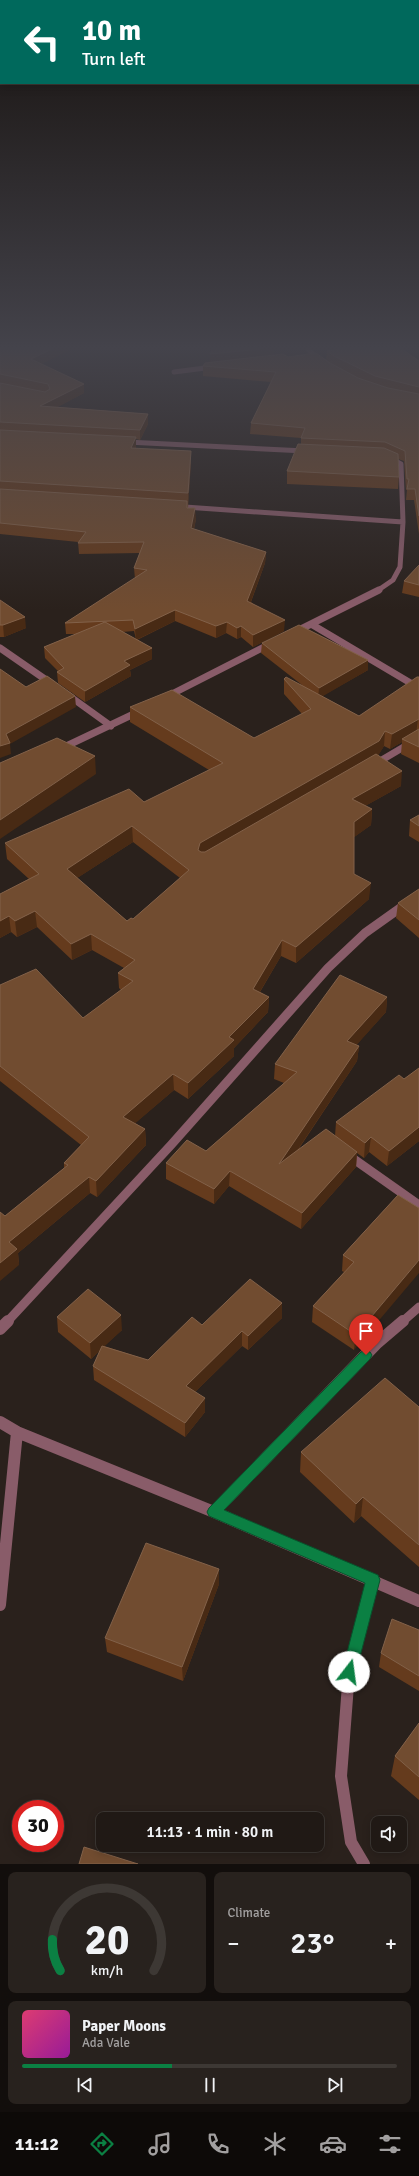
<!DOCTYPE html>
<meta charset="utf-8">
<style>
body{margin:0;font-family:Signika,sans-serif;background:#28221e;color:#f1f3f6;height:100vh;display:flex;flex-direction:column;font-size:15px;white-space:nowrap}
*{box-sizing:border-box;margin:0}
p{font-size:13px;color:#a2a0a0}
.icon{flex:none;width:22px;height:22px;fill:none;stroke:currentColor;stroke-width:2;stroke-linecap:round;stroke-linejoin:round}
.map{position:relative;height:1864px;overflow:hidden}
.sheet{display:flex;flex-direction:column;gap:8px;padding:8px;background:#120e0c;flex:1}
.sheet>*{flex:none}
.top-card{position:absolute;left:0px;top:0px;width:419px;height:84px;box-shadow:0 2px 10px #0003,0 0 0 1px #3d3834;background:#00695c;color:#fff;overflow:hidden}
.buttons{position:absolute;left:371px;top:1816px;display:grid;gap:8px}
.buttons a{display:grid;place-items:center;width:36px;height:36px;border-radius:8px;background:#201915;box-shadow:0 2px 10px #0003,0 0 0 1px #3d3834;font-size:20px}
.speed{position:absolute;left:12px;top:1800px;display:flex;gap:8px;font-size:20px;font-weight:700;text-align:center}
.speed>*{display:grid;place-content:center;width:52px;height:52px;border-radius:50%;background:#201915;box-shadow:0 2px 10px #0003,0 0 0 1px #3d3834;line-height:1}
.speed .limit{border:6px solid #d22;background:#fff;color:#111}
.pin{position:absolute;display:grid;place-items:center;width:34px;height:34px;color:#fff;margin:-41px -17px;border-radius:50% 50% 50% 0;rotate:-45deg;box-shadow:0 0 4px #0007}
.pin .icon{rotate:45deg}
.me{position:absolute;width:44px;margin:-22px;rotate:15deg;stroke-linejoin:round;filter:drop-shadow(0 0 3px #0008)}
.turn{display:flex;align-items:center;gap:14px;height:84px;padding:0 16px;font-size:18px}
.turn .icon{width:52px;height:52px;stroke-width:2.5}
.turn b{display:block;font-size:28px;line-height:34px}
.big{font-size:30px;font-weight:600;line-height:1.1}
.sheet .tile{flex:1;display:flex;flex-direction:column;justify-content:center;gap:6px;min-width:0;padding:0 14px;border-radius:8px;background:#28221e}
.sheet .dial{align-items:center;gap:0}
.dial svg{height:104px;overflow:visible;fill:none;stroke:#3d3834;stroke-width:7;stroke-linecap:round;text-anchor:middle}
.dial text{fill:#f1f3f6;stroke:none}
.song{display:flex;align-items:center;gap:12px}
.cover{width:48px;height:48px;border-radius:6px;background:linear-gradient(135deg,hsl(340 70% 55%),hsl(300 70% 35%))}
.played{height:4px;border-radius:2px;background:linear-gradient(90deg,#0b8043 40%,#3d3834 40%)}
.keys{display:flex;justify-content:space-around;direction:ltr}
.heat{display:flex;justify-content:space-between;align-items:center;font-size:22px;direction:ltr}
.sheet .tiles{flex:1;display:grid;gap:8px;grid-template-columns:1fr 1fr}
.tile:last-child{grid-column:span 2}
.trip{position:absolute;left:96px;top:1812px;width:228px;height:40px;border-radius:8px;background:#201915;box-shadow:0 2px 10px #0003,0 0 0 1px #3d3834;font-weight:600;line-height:40px;text-align:center}
.dock{display:flex;height:64px;justify-content:space-around;align-items:center;background:#0d0a08;color:#a2a0a0}
.dock .icon{width:28px;height:28px}
.dock .on{color:#0b8043}
.dock b{font-size:18px;color:#f1f3f6}
.map>svg:first-child{display:block}
.lines{fill:none;stroke-linecap:round;stroke-linejoin:round}
.street-far3{stroke:#895c69;stroke-width:5}
.street-far2{stroke:#895c69;stroke-width:7}
.street-far1{stroke:#895c69;stroke-width:9}
.street{stroke:#895c69;stroke-width:12}
.wall{fill:#653b1d;fill-rule:evenodd}
.shaded-wall{fill:#482a14}
.building{fill:#714c30;stroke:#826149;fill-rule:evenodd}
.route{fill:#0b8043;stroke:#07532c}
</style>
<div class="map">
<svg width="419" height="1864" viewBox="0 0 419 1864">
<rect width="100%" height="100%" fill="#2a211c"/>
<g class="lines">
<path class="street-far3" d="M308,349l10,11
M174,372l39,-5
M127,442l178,9
M185,507l218,15
M377,591l16,-11 7,-13 3,-45 -2,-58 -11,-6"/>
<path class="street-far2" d="M311,624l108,64
M295,632l84,-42
M0,648l52,36
M68,695l43,31
M166,697l104,-53
M60,749l80,-38
M375,764l44,-26
M402,907l17,-12"/>
<path class="street-far1" d="M348,1155l71,50
M7,1322l164,-177 157,-177 37,-35 38,-27
M402,1322l17,-15"/>
<path class="street" d="M0,1329l8,-8
M0,1422l17,10 197,80 205,89
M214,1512l162,-168 27,-23
M0,1605l17,-173
M364,1864l-13,-22 -10,-66 8,-104 24,-92"/>
</g>
<path class="wall" d="M0,349h71l-30,15 43,29 -27,14 91,7v10l-8,16 -4,-1v9l55,14 -3,46 8,11 -2,10 72,23 -1,11 -14,39 33,29 -31,16 -12,-10 -4,2 -11,-6 -10,5 -41,-17 -38,19 15,8v11l-22,11 1,6 -46,26 -27,-19 -1,-11 1,-1 -13,-13 -1,-11 32,-13h-10l-1,-11 70,-44 -1,-11 6,-15 -61,1 -1,-12 -78,-8zM134,631l2,8 -14,-7z
M213,349h61v6l14,2 38,3 1,-9 92,10v173l-5,-34h-8l1,-10h-1l-2,-29 -6,-2 1,18 -1,12 -111,-5v-13l14,-27v-6l-51,-4 1,-11 20,-41 -68,-6v-10l7,-4z
M419,565v32l-17,-4 2,-12z
M0,600l26,28 -22,9h-4z
M262,643l106,27 -46,26 37,20 60,-39v86l-18,-9 1,-12 -12,7 -6,-3 -6,9 23,31 -36,20 7,3 -1,16 -17,12v37l15,25 -73,64 -15,-7 -21,36 9,5 -1,15 -34,36v8l-46,43 -14,-9 -39,33 10,6 1,16 -49,52 -7,-4 -72,60 1,12 -14,-49 59,-48v-5l17,-18 -81,-64v-96l83,33 38,-28 -2,-2 -1,-15 6,-5 -32,-18 -20,10 -35,-33 -20,10 -6,-5 -11,6v-44l29,-15 -22,-20 -2,-16 139,-41 65,-32 -79,-48v-15l124,31 48,-24 -18,-20v-15l18,6 -41,-32zM133,842l47,36 -47,41 -6,2 -50,-43z
M419,815v27l-10,-6 1,-16z
M419,889v49l-23,-20 2,-15z
M387,997l-1,15 -30,33 3,1 -2,15 -59,89 37,-14 1,-14 68,-43 15,-11v73l-32,25 -18,-14 -5,6 -7,-5 -1,14 -55,62 -72,-43 -15,18 -48,-25v-16l40,-12 78,-68 -10,-4 1,-15z
M398,1195l-44,155 -42,-28 1,-16 31,-34 -2,-1 1,-16z
M282,1303v15l-34,32 -6,-4 -47,46 10,6v14l-20,25 -91,-57 -1,-14 7,-16 -9,9 -33,-27 -1,-15 65,13 -18,16 44,14 54,-35z
M419,1407v160l-58,-51 -7,7 -54,-51 1,-20z
M219,1584l-36,97 -76,-29 -2,-14z
M419,1630v61l-40,-24 2,-14z
M419,1723v77l-28,-24 4,-20z"/>
<path class="shaded-wall" d="M52,349h19l-39,20 -1,-10z
M261,349h13v7l-64,8v-10z
M84,384v9l-43,23 -1,-10z
M148,414v10l-8,16v-10z
M136,437v10l-5,11v-10z
M191,451v11l-3,42v-11z
M195,508l1,11 -4,20 -1,-11z
M266,552l-1,11 -18,49v-11z
M175,610v11l-39,19 -1,-11z
M25,617l1,11 -22,9 -1,-12z
M285,620l-1,11 -31,16v-12z
M227,622l-1,11 -10,5v-12z
M241,626v11l-4,2v-11z
M152,648v11l-22,11 1,6 -46,26v-11l39,-30z
M368,660v10l-50,29 1,-11z
M75,696l1,11 -66,37 1,10 -11,4v-12l6,-12z
M418,719l-2,15 -14,5v3l-12,7 2,-15z
M385,731l-1,15 -6,10 -179,109 -1,-15 2,-7z
M95,756l1,18 -96,65v-19z
M402,771l-1,15 -50,28 1,-15z
M372,809l-1,16 -18,13 1,-16z
M132,826l1,16 -65,42 -1,-15z
M371,883l-2,16 -73,64v-16z
M35,911l2,16 -20,10 -2,-16z
M9,916l2,16 -11,6v-17z
M91,934l1,16 -20,10 -1,-16z
M282,940l-1,16 -29,49 1,-16z
M269,997l-1,15 -34,36v8l-46,43v-16l41,-46z
M387,997l-1,15 -40,45 1,-16z
M359,1046l-2,15 -79,118 1,-15z
M173,1074l1,16 -50,43 -1,-16z
M419,1127v14l-32,25 2,-15z
M145,1129l1,16 -49,52 -1,-16z
M371,1137l-2,15 -5,6 1,-15z
M357,1152l-1,15 -55,62 1,-16z
M230,1171l-1,15 -15,18v-15z
M89,1177l1,16 -72,60 1,12 -19,16v-18l9,-21z
M419,1260v13l-65,77 2,-15z
M282,1303v15l-34,32v-14z
M121,1315l1,15 -31,29 -1,-16z
M242,1331v15l-56,55v-15z
M205,1398v14l-20,25v-14z
M363,1497l-2,19 -7,7 2,-19z
M219,1569v15l-36,97 -1,-14z"/>
<path class="building" d="M0,349h52l-21,10 53,25 -44,22 108,8 -8,16 -140,-8v-39l45,9 5,-3 -2,-5 -48,-10z
M213,349h48l-51,5z
M340,349h62l17,12v26l-44,-11 -41,-20 -7,-5z
M316,353l14,10 28,15 30,10 31,6v122l-4,-27h-8l2,-10h-2l-2,-28 -20,-9 -84,-4 4,-10 -54,-5 25,-51 -73,-6 2,-3 78,-9 5,3z
M0,430l136,7 -5,11 60,3 -3,42 -188,-12z
M298,444l86,4 14,6 1,23 -112,-6z
M0,489l187,12v7h8l-4,20 75,24 -19,49 38,19 -32,15 -12,-9 -4,2 -10,-6 -11,4 -41,-16 -40,19 -2,-9 -68,3 82,-53 -13,-2 10,-26 -66,1 8,-11 -86,-9z
M419,565v20l-15,-4z
M0,600l25,17 -22,8h-3z
M105,622l47,26 -28,13 6,4 -45,26 -28,-19 7,-4 -20,-21z
M299,625l69,35 -49,28 -57,-45z
M0,669l26,18 21,-11 28,20 -69,38 4,9 -10,3z
M286,677l73,39 58,-39h2v42l-27,15 -7,-3 -6,10 -179,102 -2,7 3,2h4l171,-98 26,17 -50,28 20,10 -18,13v52l17,9 -75,64 -14,-7 -29,49 16,8 -40,40 5,3 -46,43 -15,-9 -50,43 22,12 -49,52 -7,-4 -80,65 8,7 -17,14v-51l5,4 63,-51 -4,-2 25,-26 -89,-71v-81l36,-16 47,49 50,-37 -15,-8 17,-13 -44,-26 -20,10 -36,-33 -20,10 -6,-5 -9,5v-27l39,-20 -34,-31 124,-54 15,13 79,-39 -93,-56 42,-17 82,48 57,-29 -27,-30zM132,826l57,44 -56,49 -2,-1 -4,3 -60,-52z
M419,729v18l-17,-8z
M57,738l38,18 -95,64v-57z
M419,815v11l-9,-6z
M419,889v31l-21,-17z
M340,975l47,22 -40,44 12,5 -80,118 47,-35 31,23 -55,61 -72,-42 -16,18 -48,-26 21,-23 19,11 91,-79 -22,-8z
M419,1068v59l-30,24 -18,-14 -6,6 -29,-21 63,-47 5,4z
M398,1195l21,13v52l-63,75 -43,-29 41,-44 -11,-7z
M250,1279l32,24 -34,33 -6,-5 -56,55 19,12 -20,25 -92,-57 9,-20 46,14 44,-43 10,8z
M88,1289l33,26 -31,28 -33,-26z
M385,1378l34,29v138l-56,-48 -7,7 -55,-52z
M146,1543l73,26 -37,98 -77,-29z
M392,1619l27,11v46l-38,-23z
M419,1723v54l-24,-21z
M84,1847l54,17h-59z"/>
<linearGradient id="sky" x2="0" y2="1"><stop stop-color="#17120f"/><stop offset="0.57" stop-color="#44434b"/><stop offset="1" stop-color="#44434b" stop-opacity="0"/></linearGradient>
<rect width="419" height="610" fill="url(#sky)"/>
<path class="route" d="M366,1350l4,2 2,3 -2,4 -146,151 154,65 2,5 -24,92 -2,5 -5,2 -5,-2 -2,-5 23,-89 -156,-67 -2,-4 2,-4 152,-156z"/>
</svg>
<div class="buttons">
<a><svg class="icon" aria-label="sound" viewBox="0 0 24 24"><path d="M4 9h4l5-4v14l-5-4H4zM17 9q2 3 0 6"/></svg></a>
</div>
<div class="speed"><div class="limit">30</div></div>
<div class="pin" style="left:366px;top:1355px;background:#d93025"><svg class="icon" aria-label="arrive" viewBox="0 0 24 24"><path d="M6 21V4h12l-3 4 3 4H6"/></svg></div>
<svg class="me" style="left:349px;top:1672px" viewBox="-20 -20 40 40"><circle r="19" fill="#fff"/><path d="M0-13L10 11 0 6-10 11z" fill="#0b8043"/></svg>
<div class="trip">11:13 · 1 min · 80 m</div>
<div class="top-card">
<div class="turn"><svg class="icon" aria-label="left" viewBox="0 0 24 24"><path d="M17 20v-9H6M10 6l-5 5 5 5"/></svg><div><b>10 m</b>Turn left</div></div>
</div>
</div>
<section class="sheet">
<div class="tiles">
<div class="tile dial"><svg viewBox="0 0 100 80">
<path d="M14 69A42 42 0 1 1 86 69"/>
<path d="M14 69A42 42 0 0 1 8 45" stroke="#0b8043"/>
<text x="50" y="56" font-size="32" font-weight="700">20</text>
<text x="50" y="72" font-size="11">km/h</text>
</svg></div>
<div class="tile"><p>Climate</p>
<div class="heat"><a>−</a><b class="big">23°</b><a>+</a></div>
</div>
<div class="tile">
<div class="song"><i class="cover"></i><div><b>Paper Moons</b><p>Ada Vale</p></div></div>
<div class="played"></div>
<div class="keys"><svg class="icon" aria-label="previous" viewBox="0 0 24 24"><path d="M18 5L8 12l10 7zM5 5v14"/></svg><svg class="icon" aria-label="pause" viewBox="0 0 24 24"><path d="M8 5v14M16 5v14"/></svg><svg class="icon" aria-label="next" viewBox="0 0 24 24"><path d="M6 5l10 7-10 7zM19 5v14"/></svg></div>
</div>
</div>
</section>
<nav class="dock">
<b>11:12</b>
<svg class="icon on" aria-label="directions" viewBox="0 0 24 24"><path d="M12 3l9 9-9 9-9-9zM9 14v-3h6M13 9l2 2-2 2"/></svg>
<svg class="icon" aria-label="music" viewBox="0 0 24 24"><path d="M9 18V5l10-2v13"/><circle cx="6" cy="18" r="3"/><circle cx="16" cy="16" r="3"/></svg>
<svg class="icon" aria-label="phone" viewBox="0 0 24 24"><path d="M5 4h4l2 5-3 2q2 4 5 5l2-3 5 2v4C11 20 4 13 5 4z"/></svg>
<svg class="icon" aria-label="climate" viewBox="0 0 24 24"><path d="M12 3v18M4 7l16 10M4 17L20 7"/></svg>
<svg class="icon" aria-label="car" viewBox="0 0 24 24"><path d="M5 17H2v-5l4-1 3-4h7l3 4 3 1v5h-3M9 17h6M6 11h13"/><circle cx="7" cy="17" r="2"/><circle cx="17" cy="17" r="2"/></svg>
<svg class="icon" aria-label="filters" viewBox="0 0 24 24"><path d="M4 7h16M4 17h16"/><circle cx="9" cy="7" r="2"/><circle cx="15" cy="17" r="2"/></svg>
</nav>
